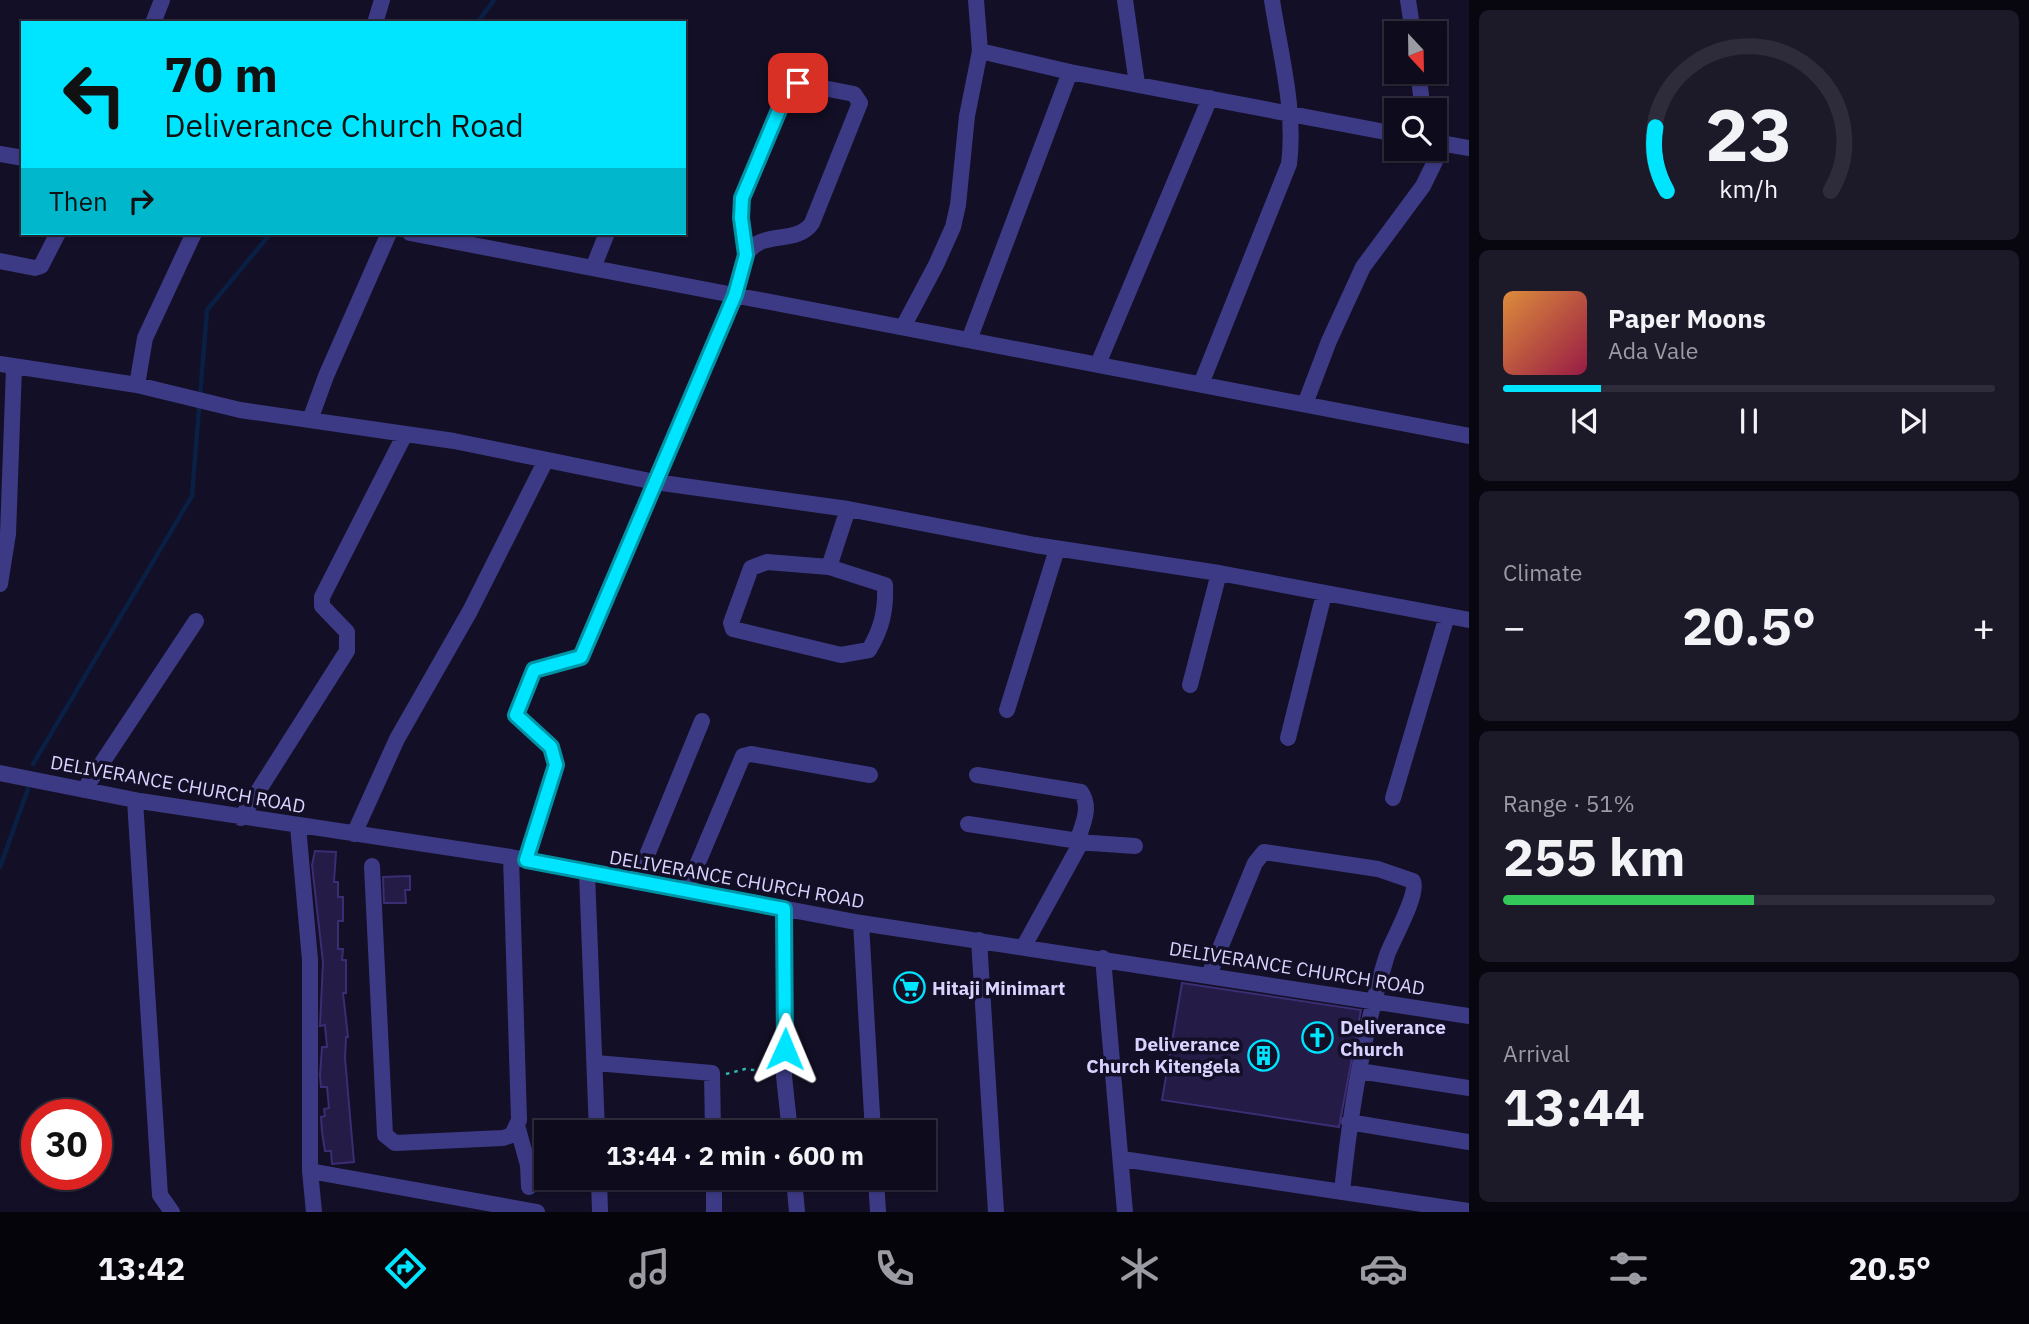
<!DOCTYPE html>
<meta charset="utf-8">
<style>
body{margin:0;font-family:"IBM Plex Sans",sans-serif;background:#1c1929;color:#f1f3f6;height:100vh;display:flex;flex-direction:column;font-size:26px;white-space:nowrap}
*{box-sizing:border-box;margin:0}
p{font-size:23px;color:#9b9ba3}
.icon{flex:none;width:38px;height:38px;fill:none;stroke:currentColor;stroke-width:2;stroke-linecap:round;stroke-linejoin:round}
.map{position:relative;flex:1;overflow:hidden}
.sheet{display:flex;flex-direction:column;gap:10px;padding:10px;background:#08060f;width:560px}
.sheet>*{flex:none}
.hud{position:absolute;left:21px;top:21px;width:665px;height:214px;border-radius:0px;box-shadow:0 2px 5px #0004,0 0 0 2px #2e2b3b;background:#00e5ff;color:#111;overflow:hidden}
.needle{width:46px;rotate:158deg}
.fabs{position:absolute;left:1384px;top:21px;display:grid;gap:14px}
.fabs a{display:grid;place-items:center;width:63px;height:63px;border-radius:0px;background:#0e0b1c;box-shadow:0 2px 5px #0004,0 0 0 2px #2e2b3b;font-size:35px}
.speed{position:absolute;left:21px;top:1099px;display:flex;gap:14px;font-size:35px;font-weight:700;text-align:center}
.speed>*{display:grid;place-content:center;width:91px;height:91px;border-radius:50%;background:#0e0b1c;box-shadow:0 2px 5px #0004,0 0 0 2px #2e2b3b;line-height:1}
.speed .limit{border:10px solid #d22;background:#fff;color:#111}
.pin{position:absolute;display:grid;place-items:center;width:60px;height:60px;color:#fff;margin:-30px;border-radius:14px;box-shadow:0 4px 10px #0006}
.me{position:absolute;width:77px;margin:-38px;rotate:1deg;stroke-linejoin:round;filter:drop-shadow(0 0 5px #0008)}
.turn{display:flex;align-items:center;gap:24px;height:147px;padding:0 28px;font-size:32px}
.turn .icon{width:91px;height:91px;stroke-width:2.5}
.turn b{display:block;font-size:49px;line-height:60px}
.then{display:flex;align-items:center;height:66px;padding:0 28px;background:#0003;gap:14px;font-size:26px}
.big{font-size:52px;font-weight:800;line-height:1.1}
.sheet .tile{flex:1;display:flex;flex-direction:column;justify-content:center;gap:10px;min-width:0;padding:0 24px;border-radius:10px;background:#1c1929}
.sheet .dial{align-items:center;gap:0}
.dial svg{height:182px;overflow:visible;fill:none;stroke:#2e2b3b;stroke-width:7;stroke-linecap:round;text-anchor:middle}
.dial text{fill:#f1f3f6;stroke:none}
.song{display:flex;align-items:center;gap:21px}
.cover{width:84px;height:84px;border-radius:10px;background:linear-gradient(135deg,hsl(30 70% 55%),hsl(340 70% 35%))}
.played{height:7px;border-radius:4px;background:linear-gradient(90deg,#00e5ff 20%,#2e2b3b 20%)}
.keys{display:flex;justify-content:space-around;direction:ltr}
.heat{display:flex;justify-content:space-between;align-items:center;font-size:38px;direction:ltr}
.charge{height:10px;border-radius:5px;background:linear-gradient(90deg,#34c759 51%,#2e2b3b 0)}
.trip{position:absolute;left:534px;top:1120px;width:402px;height:70px;border-radius:0px;background:#0e0b1c;box-shadow:0 2px 5px #0004,0 0 0 2px #2e2b3b;font-weight:800;line-height:70px;text-align:center}
.tabs{display:flex;height:112px;justify-content:space-around;align-items:center;background:#06040b;color:#9b9ba3}
.tabs .icon{width:49px;height:49px}
.tabs .current{color:#00e5ff}
.tabs b{font-size:32px;color:#f1f3f6}
main{display:flex;flex:1;min-height:0}
.map>svg:first-child{display:block}
.lines{fill:none;stroke-linecap:round;stroke-linejoin:round}
.stream{stroke:#0a1f44;stroke-width:4.5}
.building{fill:#241b47;stroke:#3b2d73;stroke-width:2}
.path{stroke:#2fb8b0;stroke-width:2.5;stroke-dasharray:3.5 5;stroke-linecap:butt}
.minor{stroke:#3d3a85;stroke-width:16}
.route-casing{stroke:#0095a6;stroke-width:18}
.route{stroke:#00e5ff;stroke-width:12}
.labels{text-anchor:middle;stroke-width:7;stroke-linejoin:round;paint-order:stroke}
.street-label{font-size:19px;fill:#d9d4ff;stroke:#130f26}
.poi-label{font-size:19px;font-weight:bold;fill:#d9d4ff;stroke:#130f26;text-anchor:start}
</style>
<main>
<div class="map">
<svg width="1469" height="1212" viewBox="0 0 1469 1212">
<rect width="100%" height="100%" fill="#130f26"/>
<g class="lines">
<path class="stream" d="M477,23l17,-23
M33,764l159,-268 15,-186 64,-77
M0,867l28,-78"/>
</g>
<path class="building" d="M315,851l21,1 -2,30h4v15h5v24h-5v28h5l-1,11h4v33h-3l5,44h-2l-1,21 9,104 -22,2 -1,-13h-6l-3,-19 -1,-15 4,-1 -1,-7 5,-1 -2,-21h-6l-1,-12 2,-28h5l-2,-22 -5,1 3,-64 -11,-97z
M410,876v14h-5l1,13h-22l-1,-26z
M1182,983l179,27 -22,117 -177,-27z"/>
<g class="lines">
<path class="path" d="M726,1074l19,-5 25,3"/>
<path class="minor" d="M1125,0l12,84
M1408,0l5,33
M153,23l9,-23
M375,23l7,-23
M980,51l90,21 326,62
M1418,72l5,38
M1435,142l34,6
M0,154l23,4
M410,233l1059,203
M0,261l35,7 6,-2 17,-33
M593,268l14,-35
M903,327l33,-62 17,-38 5,-22 9,-89 13,-65 -4,-51
M969,340l101,-268
M0,364l137,21 103,25 214,31 201,41 193,27 187,36 184,28 250,47
M1098,364l112,-266
M1201,384l88,-220c7,-54 -9,-111 -17,-164
M137,385l8,-47 49,-105
M1305,404l24,-63 34,-74 60,-81 20,-41
M310,420l16,-44 63,-143
M829,567l-62,-5 -16,6 -20,55 2,6 108,26 28,-5c13,-22 17,-40 16,-65l-56,-18 19,-58
M0,584l8,-50 6,-167
M1190,685l29,-112
M1007,710l50,-161
M1288,738l36,-144
M0,773l140,28 371,56 350,66 608,93
M977,775l104,17c11,16 1,33 -4,50l58,4
M84,790l112,-169
M1393,798l54,-182
M135,800l25,395 12,17
M241,818l106,-167v-19l-25,-26v-9l83,-163
M968,824l104,16 7,6 -55,100
M298,826l12,134v211l4,41
M354,834l43,-95 73,-128 76,-151
M526,860l30,-95 -5,-18 -35,-32 18,-45 47,-13 154,-362c4,-13 6,-32 13,-43 15,-22 49,-7 64,-29l48,-120 -6,-9 -56,-11 -11,8 -45,107 -1,20 5,37
M372,866l13,269 10,8 108,-5 9,-3 7,-15 -8,-263
M587,873l10,259
M636,882l66,-161
M686,891l57,-135 8,-2 119,21
M784,909v167l6,56
M861,923l12,209
M979,940l17,272
M1103,958l22,254
M1209,975l46,-112 9,-11 114,17 35,12c6,13 -20,58 -26,74 -24,77 -37,157 -45,237
M596,1063l116,10 1,59
M1359,1071l110,17
M1349,1122l120,20
M518,1129l10,36 1,22
M1122,1159l347,52
M310,1171l227,41
M599,1178l1,34
M714,1178v34
M794,1178l3,34
M876,1178l2,34"/>
</g>
<g class="lines">
<defs>
<path id="route" d="M785,1049l-1,-140 -258,-49 30,-95 -5,-18 -35,-32 18,-45 47,-13 154,-362 11,-40 -5,-37 1,-20 45,-107 11,-8"/>
</defs>
<use href="#route" class="route-casing"/>
<use href="#route" class="route"/>
</g>
<defs>
<symbol id="supermarket-ring" viewBox="-11 -11 22 22"><circle r="9.5" fill="#130f26" stroke="#00e5ff" stroke-width="1.5"/><path d="M-6-5.5h2.5l.6 2H6L4.5 2H-2.5L-4.4-4H-6ZM-1.5 3.2a1.3 1.3 0 1 0 .1 0ZM3 3.2a1.3 1.3 0 1 0 .1 0Z" fill="#00e5ff"/></symbol>
<symbol id="church-ring" viewBox="-11 -11 22 22"><circle r="9.5" fill="#130f26" stroke="#00e5ff" stroke-width="1.5"/><path d="M-1.2-6h2.4v3.5h3.3v2.4h-3.3V6h-2.4V-.1h-3.3v-2.4h3.3Z" fill="#00e5ff"/></symbol>
<symbol id="building-ring" viewBox="-11 -11 22 22"><circle r="9.5" fill="#130f26" stroke="#00e5ff" stroke-width="1.5"/><path d="M-4-6H4V6H1V3H-1V6H-4ZM-2.5-4.3h1.7v1.8h-1.7ZM.8-4.3h1.7v1.8H.8ZM-2.5-1h1.7V.8h-1.7ZM.8-1h1.7V.8H.8Z" fill="#00e5ff"/></symbol>
</defs>
<g fill-rule="evenodd">
<use href="#supermarket-ring" x="892" y="970" width="35" height="35"/>
<use href="#church-ring" x="1300" y="1020" width="35" height="35"/>
<use href="#building-ring" x="1246" y="1038" width="35" height="35"/>
</g>
<g class="labels">
<g class="street-label">
<text transform="translate(178 784) rotate(10)" y="7">DELIVERANCE CHURCH ROAD</text>
<text transform="translate(737 879) rotate(10)" y="7">DELIVERANCE CHURCH ROAD</text>
<text transform="translate(1297 968) rotate(9)" y="7">DELIVERANCE CHURCH ROAD</text>
</g>
<g class="poi-label">
<text x="932" y="995">Hitaji Minimart</text>
<text x="1340" y="1034">Deliverance<tspan x="1340" dy="22">Church</tspan></text>
<text x="1240" y="1051" text-anchor="end">Deliverance<tspan x="1240" dy="22">Church Kitengela</tspan></text>
</g>
</g>
</svg>
<div class="fabs">
<a><svg class="needle" viewBox="-14 -14 28 28"><path d="M0-13l5 13h-10z" fill="#e53935"/><path d="M0 13l5-13h-10z" fill="#9b9ba3"/></svg></a>
<a><svg class="icon" aria-label="search" viewBox="0 0 24 24"><circle cx="10" cy="10" r="6"/><path d="M15 15l6 6"/></svg></a>
</div>
<div class="speed"><div class="limit">30</div></div>
<div class="pin" style="left:798px;top:83px;background:#d93025"><svg class="icon" aria-label="arrive" viewBox="0 0 24 24"><path d="M6 21V4h12l-3 4 3 4H6"/></svg></div>
<svg class="me" style="left:785px;top:1049px" viewBox="-20 -20 40 40"><path d="M0-17L14 15 0 8-14 15z" fill="#00e5ff" stroke="#fff" stroke-width="4"/></svg>
<div class="trip">13:44 · 2 min · 600 m</div>
<div class="hud">
<div class="turn"><svg class="icon" aria-label="left" viewBox="0 0 24 24"><path d="M17 20v-9H6M10 6l-5 5 5 5"/></svg><div><b>70 m</b>Deliverance Church Road</div></div>
<div class="then">Then<svg class="icon" aria-label="right" viewBox="0 0 24 24"><path d="M7 20v-9h11M14 6l5 5-5 5"/></svg></div>
</div>
</div>
<section class="sheet">
<div class="tile dial"><svg viewBox="0 0 100 80">
<path d="M14 69A42 42 0 1 1 86 69"/>
<path d="M14 69A42 42 0 0 1 9 41" stroke="#00e5ff"/>
<text x="50" y="56" font-size="32" font-weight="700">23</text>
<text x="50" y="72" font-size="11">km/h</text>
</svg></div>
<div class="tile">
<div class="song"><i class="cover"></i><div><b>Paper Moons</b><p>Ada Vale</p></div></div>
<div class="played"></div>
<div class="keys"><svg class="icon" aria-label="previous" viewBox="0 0 24 24"><path d="M18 5L8 12l10 7zM5 5v14"/></svg><svg class="icon" aria-label="pause" viewBox="0 0 24 24"><path d="M8 5v14M16 5v14"/></svg><svg class="icon" aria-label="next" viewBox="0 0 24 24"><path d="M6 5l10 7-10 7zM19 5v14"/></svg></div>
</div>
<div class="tile"><p>Climate</p>
<div class="heat"><a>−</a><b class="big">20.5°</b><a>+</a></div>
</div>
<div class="tile"><p>Range · 51%</p><b class="big">255 km</b><div class="charge"></div></div>
<div class="tile"><p>Arrival</p><b class="big">13:44</b></div>
</section>
</main>
<nav class="tabs">
<b>13:42</b>
<svg class="icon current" aria-label="directions" viewBox="0 0 24 24"><path d="M12 3l9 9-9 9-9-9zM9 14v-3h6M13 9l2 2-2 2"/></svg>
<svg class="icon" aria-label="music" viewBox="0 0 24 24"><path d="M9 18V5l10-2v13"/><circle cx="6" cy="18" r="3"/><circle cx="16" cy="16" r="3"/></svg>
<svg class="icon" aria-label="phone" viewBox="0 0 24 24"><path d="M5 4h4l2 5-3 2q2 4 5 5l2-3 5 2v4C11 20 4 13 5 4z"/></svg>
<svg class="icon" aria-label="climate" viewBox="0 0 24 24"><path d="M12 3v18M4 7l16 10M4 17L20 7"/></svg>
<svg class="icon" aria-label="car" viewBox="0 0 24 24"><path d="M5 17H2v-5l4-1 3-4h7l3 4 3 1v5h-3M9 17h6M6 11h13"/><circle cx="7" cy="17" r="2"/><circle cx="17" cy="17" r="2"/></svg>
<svg class="icon" aria-label="filters" viewBox="0 0 24 24"><path d="M4 7h16M4 17h16"/><circle cx="9" cy="7" r="2"/><circle cx="15" cy="17" r="2"/></svg>
<b>20.5°</b>
</nav>
